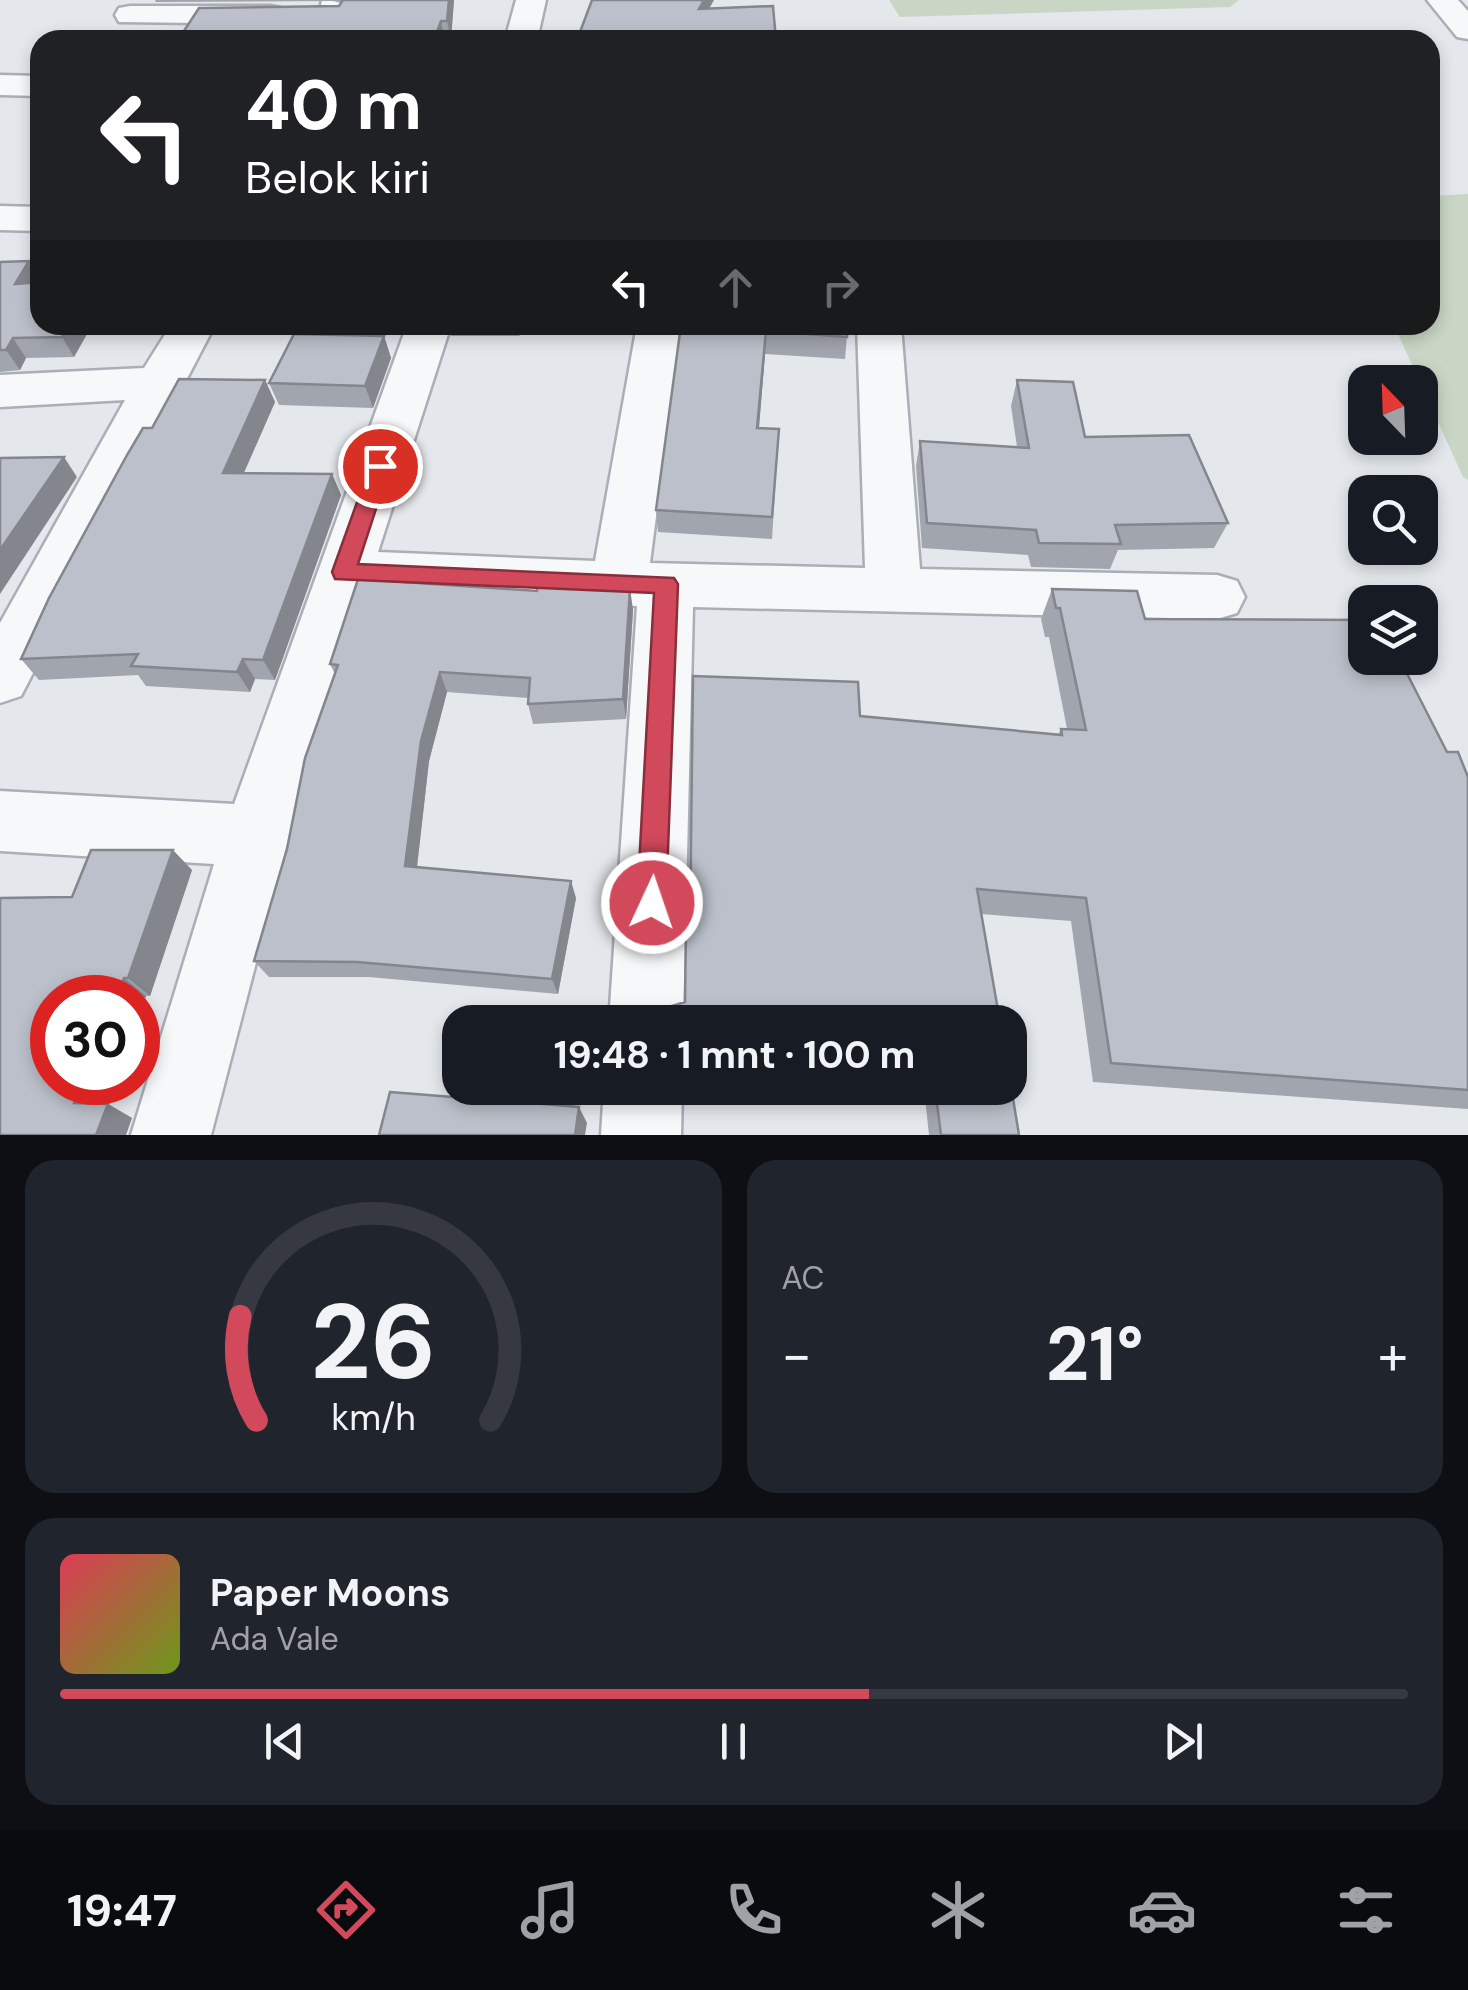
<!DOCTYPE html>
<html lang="id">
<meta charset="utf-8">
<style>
body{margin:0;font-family:"DM Sans",sans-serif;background:#20242c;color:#f1f3f6;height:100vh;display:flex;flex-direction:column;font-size:38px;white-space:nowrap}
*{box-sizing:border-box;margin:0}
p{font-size:32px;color:#9ea1a6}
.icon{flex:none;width:55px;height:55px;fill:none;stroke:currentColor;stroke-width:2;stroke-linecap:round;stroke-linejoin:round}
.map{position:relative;height:1135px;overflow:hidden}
.panel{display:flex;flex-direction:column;gap:25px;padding:25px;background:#0d0f14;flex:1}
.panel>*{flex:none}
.hud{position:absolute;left:30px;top:30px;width:1410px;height:305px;border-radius:30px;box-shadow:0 5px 15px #0003;background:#202124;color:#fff;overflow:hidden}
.needle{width:65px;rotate:337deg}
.fabs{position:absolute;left:1348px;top:365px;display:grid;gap:20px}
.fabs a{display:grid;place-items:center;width:90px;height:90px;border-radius:20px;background:#171b24;box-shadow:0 5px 15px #0003;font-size:50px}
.speed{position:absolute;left:30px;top:975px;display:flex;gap:20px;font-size:50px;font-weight:700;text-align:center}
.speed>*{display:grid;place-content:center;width:130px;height:130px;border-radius:50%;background:#171b24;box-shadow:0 5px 15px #0003;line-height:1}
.speed .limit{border:15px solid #d22;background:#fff;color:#111}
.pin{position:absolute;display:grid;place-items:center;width:85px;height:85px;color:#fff;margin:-42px;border:5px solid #fff;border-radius:50%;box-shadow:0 2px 10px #0007}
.me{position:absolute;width:110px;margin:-55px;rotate:3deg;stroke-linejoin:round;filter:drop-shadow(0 0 8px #0008)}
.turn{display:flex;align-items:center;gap:35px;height:210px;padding:0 50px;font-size:45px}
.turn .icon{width:130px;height:130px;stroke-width:2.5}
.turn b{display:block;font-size:70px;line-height:85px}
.lanes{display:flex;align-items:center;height:95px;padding:0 50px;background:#0003;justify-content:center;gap:50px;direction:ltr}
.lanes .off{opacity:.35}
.big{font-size:75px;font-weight:700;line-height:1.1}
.panel .widget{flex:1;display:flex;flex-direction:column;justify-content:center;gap:15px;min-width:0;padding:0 35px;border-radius:30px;background:#20242c}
.panel .dial{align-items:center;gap:0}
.dial svg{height:260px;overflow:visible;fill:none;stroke:#363941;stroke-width:7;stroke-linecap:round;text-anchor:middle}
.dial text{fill:#f1f3f6;stroke:none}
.song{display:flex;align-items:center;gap:30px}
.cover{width:120px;height:120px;border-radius:15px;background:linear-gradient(135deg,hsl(350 70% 55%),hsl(80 70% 35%))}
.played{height:10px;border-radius:5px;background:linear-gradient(90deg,#d1495b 60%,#363941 60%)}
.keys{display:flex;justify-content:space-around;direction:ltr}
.heat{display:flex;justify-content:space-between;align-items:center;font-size:55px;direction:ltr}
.panel .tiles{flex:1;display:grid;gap:25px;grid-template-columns:1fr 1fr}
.widget:last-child{grid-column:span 2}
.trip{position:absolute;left:442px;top:1005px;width:585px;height:100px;border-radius:30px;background:#171b24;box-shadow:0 5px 15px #0003;font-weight:700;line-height:100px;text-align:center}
.menu{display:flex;height:160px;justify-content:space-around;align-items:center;background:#090b0e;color:#9ea1a6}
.menu .icon{width:70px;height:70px}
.menu .active{color:#d1495b}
.menu b{font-size:45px;color:#f1f3f6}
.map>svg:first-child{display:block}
.green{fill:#c9d6c5}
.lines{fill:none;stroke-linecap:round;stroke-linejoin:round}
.minor-casing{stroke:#a9aeb7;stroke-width:5}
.minor{fill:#f7f8fa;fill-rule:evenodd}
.wall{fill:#a1a5ae}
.shaded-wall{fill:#83868d}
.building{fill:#bbc0ca;stroke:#83868d;stroke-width:2.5}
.route{fill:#d1495b;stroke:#882f3b;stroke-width:2.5}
</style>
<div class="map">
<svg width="1468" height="1135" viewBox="0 0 1468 1135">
<rect width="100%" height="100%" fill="#e4e7ec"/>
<path class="green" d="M889,0h350l-9,7 -330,10z
M1468,194v286l-5,-3 -69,-152h36v-129z"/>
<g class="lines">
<defs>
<path id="minor" d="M322,0h30l-6,40h-32z
M516,0h30l-9,40h-32z
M1427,0h31l10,11v28l-11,-2z
M130,6h140l11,2 4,7 -4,7 -11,2 -151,-2 -4,-7 4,-7z
M0,75l40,1v20l-40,-1z
M0,206l40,1v24l-40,-1z
M171,325h44l-194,371 -21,7v-80l125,-223 -125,7v-32l144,-7z
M407,325h44l-73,227 217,9 42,-236h44l-31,238 215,5 -8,-243h44l19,244 297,6 20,6 8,16 -8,16 -20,6 -524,-12 -10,415h-74l28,-416 -272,-12 -76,242 -78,299h-80l83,-271 -214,-13v-60l234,13z
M604,1088h78l-1,47h-80z"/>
</defs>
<use href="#minor" class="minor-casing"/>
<use href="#minor" class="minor"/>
</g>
<path class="wall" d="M155,0h299l-3,39 -7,1h-263l-1,-3 159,-31 2,-3 -8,-2 -177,1z
M29,261l11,19v45h52l-18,32 -48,1 -6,12 -20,2v-110z
M449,325h75l-5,11h-68z
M681,325h167l-3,34 -80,-5 -6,74 20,1 -7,110 -114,-7 -2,-22z
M384,336l7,22 -18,50 -94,-3 -10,-22z
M265,380l10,22 -31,71 88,1 9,21 -66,185 -20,-1 -5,13 -104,-6 -8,-11 -99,5 -18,-21z
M1017,380l68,57 143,86 -14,25 -96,2 -8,19 -79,-2 -3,-12 -106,-7 -6,-82 4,-25 97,6 -6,-41z
M1052,589l93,30 302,133 21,25v332l-375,-27 -22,-161 -90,-7 -296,88 5,-77 170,-209 198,19 3,-6h6l-18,-92h-4l-4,-18z
M633,610l-7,109 -93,5 -5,-20v-6l-81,-6 -18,69 -12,106 159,31 -18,96 -189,-17h-100l-15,-16 33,-112 48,-175 -5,-10z
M192,870l-42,126h-4l-8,22v-20l-25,84 -9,22h4l24,14 -132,17 72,-238z
M778,1088h39l-39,3z
M924,1088h86l9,47h-90z"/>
<path class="shaded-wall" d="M449,0h5l-3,39 -4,-18z
M704,0h10l-15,27v-18z
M441,21l3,19h-10z
M29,261l11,21 -25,2z
M69,325h23l-18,32 -12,-20z
M517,325h7l-5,11z
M766,331l-1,23 -8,96v-22z
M384,336l7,22 -18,50 -8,-22z
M13,338l13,20 -6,12 -14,-20z
M265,380l10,22 -41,93 -11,-22z
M64,457l13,20 -77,117v-44z
M332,474l9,21 -66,185 -12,-20z
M630,588l3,22 -7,109 -3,-20z
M243,659l12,20 -5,13 -13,-20z
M440,672l7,20 -18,69 -14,123 -10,-18 16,-125z
M173,850l19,20 -42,126 -22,-18z
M571,881l5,17 -18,96 -6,-15z
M124,978l22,18 -8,22v-20h-22z
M82,1082h31l-13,34 -26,-13z
M108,1104l24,14 -6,17h-30z
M579,1107l8,16 -2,12h-10z"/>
<path class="building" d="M343,0h106l-2,21h-6l-7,19h-150l3,-4 -107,1 19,-29 140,-2z
M592,0h112l-5,9 74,-3 3,34h-199z
M29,261l-14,23 25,-2v43h29l-7,12 -49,1 -7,12h-6v-88z
M681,325h167l-1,12 -81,-6 -9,97 22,1 -7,88 -116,-7z
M294,334l90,2 -19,50 -96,-3z
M179,379l86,1 -42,93 109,1 -69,186 -20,-1 -6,13 -106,-6 7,-12 -117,5 28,-61 78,-143 16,-27h9z
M1017,380l56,2 12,55 104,-2 39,88 -113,2 6,19 -82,-1 -3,-13 -109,-7 -7,-82 109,7z
M64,457l-64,93v-92z
M358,579l179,12v-7l93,4 -7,111 -95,5 2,-26 -90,-6 -19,69 -16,125 166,15 -19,98 -195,-17 -103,-1 33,-112 18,-91 33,-93 -8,-1z
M1052,589l85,2 8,28 220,1v38h34l48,94h11l10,25v313l-357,-27 -25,-165 -109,-9 23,133h-328v-16l13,-4 1,-76 4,-1 3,-249 165,6 2,34 202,19 -1,-6 25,1 -26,-122h-4z
M91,850h82l-45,128h-4l-8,20h-64v84h30l-8,21 34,1 -12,31h-96v-237l72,-1z
M1010,1080l9,55h-78l-6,-47h75z
M390,1092l189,15 -4,28h-196z"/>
<path class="route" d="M380,459l10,7 -32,98 316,14 4,6 -12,319 -4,10 -10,4 -11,-4 -4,-10 17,-310 -319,-14 -3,-7 38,-106z"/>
</svg>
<div class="fabs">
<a><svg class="needle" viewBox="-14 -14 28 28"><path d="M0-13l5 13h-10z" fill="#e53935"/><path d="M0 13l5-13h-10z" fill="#9ea1a6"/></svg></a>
<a><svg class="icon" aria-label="search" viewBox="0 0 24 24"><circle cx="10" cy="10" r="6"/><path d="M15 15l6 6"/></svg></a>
<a><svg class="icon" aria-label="layers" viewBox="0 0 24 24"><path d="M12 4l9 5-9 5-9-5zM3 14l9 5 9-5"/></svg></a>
</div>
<div class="speed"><div class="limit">30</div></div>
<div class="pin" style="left:380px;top:466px;background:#d93025"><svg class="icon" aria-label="arrive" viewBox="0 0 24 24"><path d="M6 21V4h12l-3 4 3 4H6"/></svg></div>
<svg class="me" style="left:652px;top:903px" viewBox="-20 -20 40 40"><circle r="17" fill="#d1495b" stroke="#fff" stroke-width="3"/><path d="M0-11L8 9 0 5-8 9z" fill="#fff"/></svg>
<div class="trip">19:48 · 1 mnt · 100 m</div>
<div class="hud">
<div class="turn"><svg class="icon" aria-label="left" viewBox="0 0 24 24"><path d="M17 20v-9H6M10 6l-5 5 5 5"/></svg><div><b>40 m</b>Belok kiri</div></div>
<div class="lanes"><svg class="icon" aria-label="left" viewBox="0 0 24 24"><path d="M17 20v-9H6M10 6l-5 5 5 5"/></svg><svg class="icon off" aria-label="ahead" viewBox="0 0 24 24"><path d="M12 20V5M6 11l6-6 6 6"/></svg><svg class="icon off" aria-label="right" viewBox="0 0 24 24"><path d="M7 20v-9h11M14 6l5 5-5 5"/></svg></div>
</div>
</div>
<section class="panel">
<div class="tiles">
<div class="widget dial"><svg viewBox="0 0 100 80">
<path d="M14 69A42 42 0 1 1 86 69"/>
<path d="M14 69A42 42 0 0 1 9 37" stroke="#d1495b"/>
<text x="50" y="56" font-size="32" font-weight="700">26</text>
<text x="50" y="72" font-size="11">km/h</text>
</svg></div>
<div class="widget"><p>AC</p>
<div class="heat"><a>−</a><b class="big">21°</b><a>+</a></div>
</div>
<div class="widget">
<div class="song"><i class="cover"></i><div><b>Paper Moons</b><p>Ada Vale</p></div></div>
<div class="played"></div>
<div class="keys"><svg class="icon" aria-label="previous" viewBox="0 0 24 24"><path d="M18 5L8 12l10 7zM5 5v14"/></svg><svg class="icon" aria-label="pause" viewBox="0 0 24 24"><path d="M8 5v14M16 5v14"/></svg><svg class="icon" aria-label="next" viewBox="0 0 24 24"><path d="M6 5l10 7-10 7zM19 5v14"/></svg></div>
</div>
</div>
</section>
<nav class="menu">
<b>19:47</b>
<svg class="icon active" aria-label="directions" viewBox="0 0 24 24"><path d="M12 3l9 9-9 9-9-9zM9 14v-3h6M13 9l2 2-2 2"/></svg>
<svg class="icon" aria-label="music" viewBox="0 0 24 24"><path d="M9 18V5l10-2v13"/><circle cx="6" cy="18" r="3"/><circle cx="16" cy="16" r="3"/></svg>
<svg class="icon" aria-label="phone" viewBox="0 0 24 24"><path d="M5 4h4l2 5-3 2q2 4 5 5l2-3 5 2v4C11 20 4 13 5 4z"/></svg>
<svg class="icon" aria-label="climate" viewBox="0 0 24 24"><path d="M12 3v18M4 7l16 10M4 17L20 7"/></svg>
<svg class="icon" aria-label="car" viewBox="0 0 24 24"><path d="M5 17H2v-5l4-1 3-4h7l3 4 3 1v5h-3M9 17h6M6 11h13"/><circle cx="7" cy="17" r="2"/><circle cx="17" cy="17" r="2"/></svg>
<svg class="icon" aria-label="filters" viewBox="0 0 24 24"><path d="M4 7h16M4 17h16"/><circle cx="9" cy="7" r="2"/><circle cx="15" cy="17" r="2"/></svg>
</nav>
